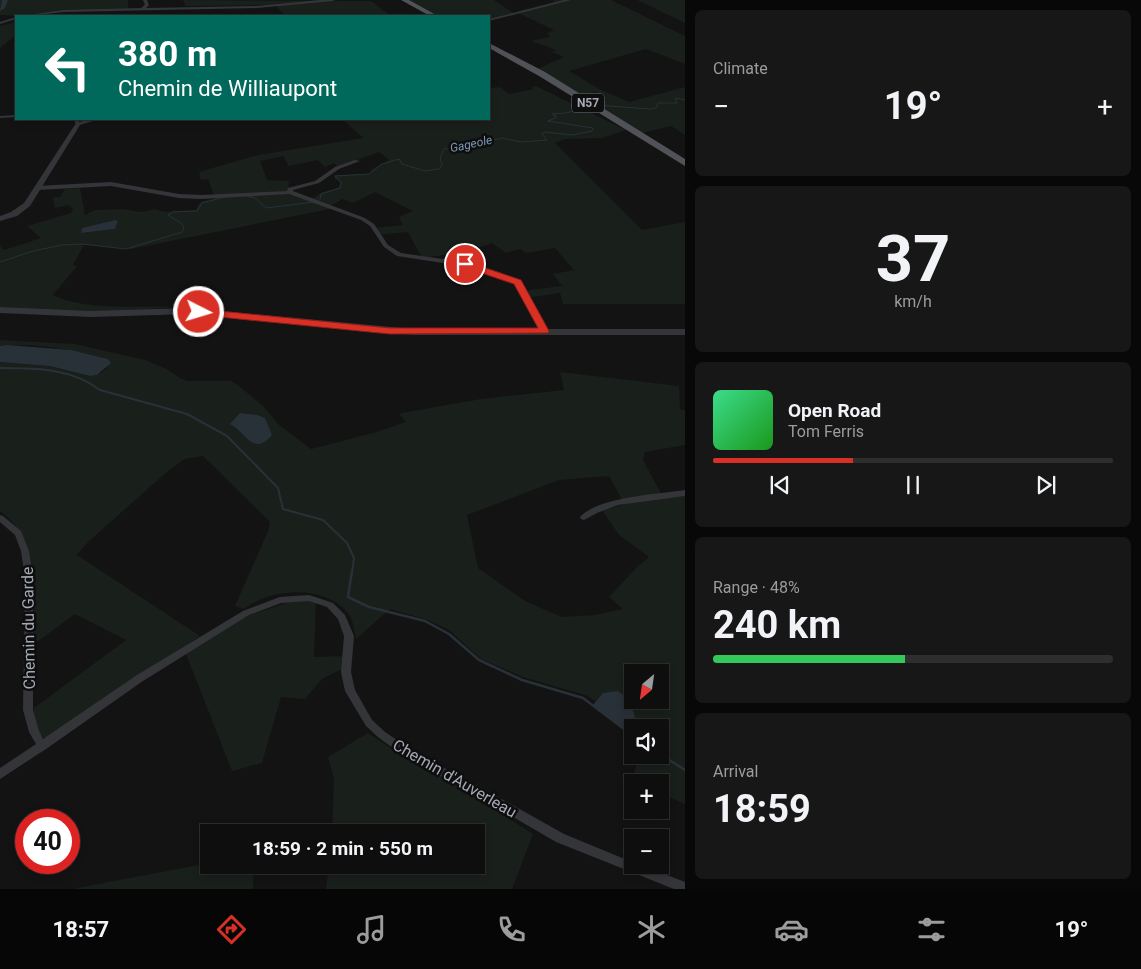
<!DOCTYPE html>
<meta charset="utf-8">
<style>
body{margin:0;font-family:Roboto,sans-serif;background:#171718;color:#f1f3f6;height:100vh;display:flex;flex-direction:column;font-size:19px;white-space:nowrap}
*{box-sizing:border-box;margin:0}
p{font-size:16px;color:#9b9c9e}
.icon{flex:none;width:28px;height:28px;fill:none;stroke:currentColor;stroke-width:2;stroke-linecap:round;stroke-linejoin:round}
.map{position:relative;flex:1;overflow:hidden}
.details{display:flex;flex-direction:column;gap:10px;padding:10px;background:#080808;width:456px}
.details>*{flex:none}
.hud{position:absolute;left:15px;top:15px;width:475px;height:105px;border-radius:0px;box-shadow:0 2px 8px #0003,0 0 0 1px #2e2e2f;background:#00695c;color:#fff;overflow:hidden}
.needle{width:32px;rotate:209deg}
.tools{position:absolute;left:624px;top:664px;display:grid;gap:10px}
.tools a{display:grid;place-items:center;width:45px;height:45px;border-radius:0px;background:#0e0e0f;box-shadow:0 2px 8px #0003,0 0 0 1px #2e2e2f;font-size:25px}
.speed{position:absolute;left:15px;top:809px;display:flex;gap:10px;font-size:25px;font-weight:700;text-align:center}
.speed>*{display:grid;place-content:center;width:65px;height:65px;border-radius:50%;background:#0e0e0f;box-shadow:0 2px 8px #0003,0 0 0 1px #2e2e2f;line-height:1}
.speed .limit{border:8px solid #d22;background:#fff;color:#111}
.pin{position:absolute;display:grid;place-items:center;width:42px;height:42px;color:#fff;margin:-21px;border:2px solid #fff;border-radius:50%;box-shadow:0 1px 5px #0007}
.me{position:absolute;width:55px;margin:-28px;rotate:95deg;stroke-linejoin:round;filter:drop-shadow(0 0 4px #0008)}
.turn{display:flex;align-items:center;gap:18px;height:105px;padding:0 20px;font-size:22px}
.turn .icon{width:65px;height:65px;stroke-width:2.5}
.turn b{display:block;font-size:35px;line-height:42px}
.big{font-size:38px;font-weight:700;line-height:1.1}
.details .card{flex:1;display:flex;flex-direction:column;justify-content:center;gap:8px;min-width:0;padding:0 18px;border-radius:8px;background:#171718}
.details .dial{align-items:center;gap:0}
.dial b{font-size:65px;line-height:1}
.song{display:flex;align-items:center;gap:15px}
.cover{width:60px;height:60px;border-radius:8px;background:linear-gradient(135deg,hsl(150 70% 55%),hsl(120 70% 35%))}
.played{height:5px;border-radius:2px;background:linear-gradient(90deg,#d93025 35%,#2e2e2f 35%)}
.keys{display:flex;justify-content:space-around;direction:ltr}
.heat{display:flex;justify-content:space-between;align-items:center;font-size:28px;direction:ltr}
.charge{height:8px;border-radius:4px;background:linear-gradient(90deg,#34c759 48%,#2e2e2f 0)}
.trip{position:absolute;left:200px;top:824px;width:285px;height:50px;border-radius:0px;background:#0e0e0f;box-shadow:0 2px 8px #0003,0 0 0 1px #2e2e2f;font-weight:700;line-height:50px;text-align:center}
.tabs{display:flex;height:80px;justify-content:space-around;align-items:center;background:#060606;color:#9b9c9e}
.tabs .icon{width:35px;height:35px}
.tabs .active{color:#d93025}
.tabs b{font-size:22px;color:#f1f3f6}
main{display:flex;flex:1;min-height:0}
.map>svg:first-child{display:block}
.green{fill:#191f1a;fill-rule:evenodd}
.water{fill:#293138}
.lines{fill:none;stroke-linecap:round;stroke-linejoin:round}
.stream-far2{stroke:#293138;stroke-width:1}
.stream-far1{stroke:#293138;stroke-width:2}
.stream{stroke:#293138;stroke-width:2.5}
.river{fill:#293138;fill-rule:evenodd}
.minor{fill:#343539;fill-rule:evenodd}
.tertiary{fill:#343539;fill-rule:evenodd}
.primary{fill:#505258;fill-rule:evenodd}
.route{fill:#d93025;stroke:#8d1f18}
.labels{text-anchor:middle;stroke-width:5;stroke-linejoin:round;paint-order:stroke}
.shield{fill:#0e0e0f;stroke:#787a82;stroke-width:1}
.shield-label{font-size:12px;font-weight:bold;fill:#a5a9b4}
.far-water-label{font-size:12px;font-style:italic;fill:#7c97af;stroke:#0e0e0f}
.near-street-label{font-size:16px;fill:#a5a9b4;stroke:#0e0e0f}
</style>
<main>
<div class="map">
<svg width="685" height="889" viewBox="0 0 685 889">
<rect width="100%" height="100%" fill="#131314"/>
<path class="green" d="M0,0h128v10l-80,2 -32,4 -16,-1z
M183,0l188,1 20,15h-105l-11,-11 -89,1z
M406,0h88l19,13 -24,6v-3h-52z
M553,0h58l74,36v28l-39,-15 -77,22 32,19 28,12 56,-15v48l-14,-9 -29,7 -50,-29 15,-4 -12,-8 -15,4 -43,-27 27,-12 -13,-5 5,-2 -25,-9 19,-4 -3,-4 7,-3 -38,-18 38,-10z
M637,0h48v23z
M12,23h4v12l-16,13v-22z
M536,86l90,44 -24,8 -37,1 -10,4 87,87 43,-8v82h-122l-3,-11 -34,5 -4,-7 40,-5 -9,-12 21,-4 -19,-22 -29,5 -6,-4 -14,4 -14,-10 -25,9 -45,6 -14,-26 -31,3 -4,-7 30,-3 -4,-8 14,-6 -38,-19 -22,11 -10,-4 -13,7 5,2 -204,41 -47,-4 -11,20 4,1 -24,29c28,15 88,11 121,12l-65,5 -109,-4v-62l4,4 37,-12 -14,-12 44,-13 2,-4 -4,-4 -14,3 -2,-11h7l5,-8 15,-1 5,27 10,-5 28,-1 18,3 14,-3 10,3 31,-2 4,-8 15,-4 -7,-19 -7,1 -2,-8 59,-17 105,-17 -21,-19h147v-31l11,-1 9,7 24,-5 -1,-2zM379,152l10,8 -17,9 -3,5 -35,1 1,4 5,3v5l-20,6 -8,7 -24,-7 1,-12 -22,-1 -7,-19 23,-5 6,10 29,-6 7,7 9,-4 4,4zM115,220l3,1 -3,8 -34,4 1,-5z
M0,340l75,4 70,16 22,9 13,9 8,3h43l7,4 26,22 14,17 33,25 66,-17 29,-10 -6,-7 1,-2 80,-14 83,-9 -4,-18 119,14 1,23 5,1v35l-40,7 -2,8 19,35 -40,5 -13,-24 -50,4 -92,35 11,53 47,33 37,16 32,-2 29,-6 -14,-12 27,-29 13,-11 -30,-22 -17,-25 41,-10 42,-4v308l-25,-11v-11l-28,-1 7,-26h21v-27h-28v2l-44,-34 -65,-19 -42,-18 -32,-29 -21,-10 -38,-11 -34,30c-2,-8 -3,-20 -8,-26 -24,-29 -77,-25 -104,-4l-9,-3 33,-75 2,-9 -67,-66 -18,3 -17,12 -80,71 -11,13 123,81 -151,101h-6c-9,-7 -10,-19 -9,-29l92,-68 -51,-26 -42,31c-1,-45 9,-104 -33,-134v-149l50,4 40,10 7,-1 10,-6 1,-10c-35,-9 -72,-17 -108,-13zM632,672h28v28h-28z
M296,600h20l-2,57 31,-1 -1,12 -22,11 -17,20 -24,-2 -19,66 -30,8 -46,-117 63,-39z
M368,733l43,28 36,18 86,55 -21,55h-186l3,-24h147v-33h-144l2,-53 -6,-22z
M209,863v2h45l-1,24h-181z"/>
<path class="water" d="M115,220l3,1 -3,8 -34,4 1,-5z
M7,345l64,5 37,9 3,4 -14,12 -7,1 -40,-10 -50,-4v-16z
M240,413l17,2 8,3 7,17c-19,22 -25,-2 -42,-11z
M618,691l11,9 6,16 -7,16 -35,-27 10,-12z"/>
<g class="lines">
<path class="stream-far2" d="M596,105l54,4 6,-1 2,-5h19l-2,-5 10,2
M247,196l8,2 11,10 48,-6
M320,199l1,-5 19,-6 1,-6 -6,-6 34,-2 13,-10 17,-5 3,5 23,7 14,-2 3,-5 -2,-6 4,-9 19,-2 7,-5 11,1 21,-5 19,4 26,-2 -5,-6 2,-2 28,3 20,-4 1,-3 -45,-7 9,-4 -5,-3 14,-1 17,-5
M0,262l33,-11 29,-6 20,-1 44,5 56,-17 2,-4 -2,-4 -14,-9 5,-3 24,-1 5,-8 23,-6"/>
<path class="stream-far1" d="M0,368c35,0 71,0 100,22l87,24 40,22 51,52 5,21 40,11 24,23 7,15 -2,14"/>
<path class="stream" d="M352,571l-4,26 21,10 56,14 24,13 30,26 43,20 61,18 49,37
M660,754l25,16"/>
<path class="river" d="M2,0h6l-3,8 -5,3z"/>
<path class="minor" d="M143,0h4l2,5 -3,3 111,-2 63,-6h15l-2,1 -76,7 -193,4 -36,4h-10l46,-6 77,-2 4,-3z
M564,0h7l-82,21v-2z
M16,17v2l-16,5v-2z
M16,115v2l-16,1v-2z
M74,119h4l2,6h-4z
M355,160l5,1 -21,8 -20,14 -26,7v1l72,27 9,6 14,21 13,8 69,10 50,18 27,50 -1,1h-4l-1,-1 -25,-48 -47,-16 -72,-11 -13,-9 -14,-21 -9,-6 -72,-26 -88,5 -22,-1 -68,-12 -74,4 -3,-2 3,-2 74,-4 68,12 22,1 86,-4 1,-3 27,-7 20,-14z
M685,490v6l-67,9 -21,8 -13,7 -3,-1 -1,-2c18,-20 78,-23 105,-27z
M0,515l3,1 18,15 8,20 4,27v132l6,21 4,8 94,-64 106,-64 37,-14 29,-2 24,8 12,12 9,21 -3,36 4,18 17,30 13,12 33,22 64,34 82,46 68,28v3h9l44,17v7h-11l-118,-47 -82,-48 -64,-34 -31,-22 -13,-12 -21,-35 -4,-19 3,-36 -6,-17 -11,-12 -18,-6 -28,2 -32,12 -106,66 -97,68 -46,30v-11l36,-24 -7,-12 -6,-22 2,-132 -4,-27 -6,-16 -15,-13z"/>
<path class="tertiary" d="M90,119h9l-19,6 -50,81 -13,10 -17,5v-5l11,-4 13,-9 52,-80z
M0,307l91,4 98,-3 224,21h272v6h-272l-224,-21 -98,3 -91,-4z"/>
<path class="primary" d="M401,0h8l29,16h-8z
M489,43l56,29 140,87v7l-146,-90 -50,-28z"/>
</g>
<path class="route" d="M465,261l56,19 28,51 -1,2 -158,1 -191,-19 -5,-3 5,-3 191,19h148l-24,-44 -53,-18v-4z"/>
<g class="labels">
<rect class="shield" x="572" y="93.5" width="32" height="19" rx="4"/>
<g class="shield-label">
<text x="588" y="107">N57</text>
</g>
<g class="far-water-label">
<text transform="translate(471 144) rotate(-12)" y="4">Gageole</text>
</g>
<g class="near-street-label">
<text transform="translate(28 628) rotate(-91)" y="6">Chemin du Garde</text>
<text transform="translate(455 778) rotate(30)" y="6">Chemin d'Auverleau</text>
</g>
</g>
</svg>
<div class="tools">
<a><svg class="needle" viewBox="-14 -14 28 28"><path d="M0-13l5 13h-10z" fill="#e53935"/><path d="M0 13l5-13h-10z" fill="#9b9c9e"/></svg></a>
<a><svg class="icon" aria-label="sound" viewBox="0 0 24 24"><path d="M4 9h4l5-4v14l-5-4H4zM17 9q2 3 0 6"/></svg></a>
<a>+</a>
<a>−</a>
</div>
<div class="speed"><div class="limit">40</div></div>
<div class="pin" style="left:465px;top:264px;background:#d93025"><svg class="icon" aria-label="arrive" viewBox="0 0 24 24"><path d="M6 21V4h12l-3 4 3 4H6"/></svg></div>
<svg class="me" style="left:199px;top:312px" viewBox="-20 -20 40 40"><circle r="17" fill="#d93025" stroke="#fff" stroke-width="3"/><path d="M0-11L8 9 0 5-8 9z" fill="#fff"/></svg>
<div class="trip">18:59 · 2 min · 550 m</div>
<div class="hud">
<div class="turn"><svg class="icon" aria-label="left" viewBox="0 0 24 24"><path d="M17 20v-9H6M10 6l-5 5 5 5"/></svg><div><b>380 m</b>Chemin de Williaupont</div></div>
</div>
</div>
<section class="details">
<div class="card"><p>Climate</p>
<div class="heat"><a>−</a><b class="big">19°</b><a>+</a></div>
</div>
<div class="card dial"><b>37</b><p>km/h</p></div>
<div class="card">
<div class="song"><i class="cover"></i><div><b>Open Road</b><p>Tom Ferris</p></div></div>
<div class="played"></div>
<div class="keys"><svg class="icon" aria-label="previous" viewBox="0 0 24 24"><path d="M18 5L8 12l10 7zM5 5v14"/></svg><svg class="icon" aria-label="pause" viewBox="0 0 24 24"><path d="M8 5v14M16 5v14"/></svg><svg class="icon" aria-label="next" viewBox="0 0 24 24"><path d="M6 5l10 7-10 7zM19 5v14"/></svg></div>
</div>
<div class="card"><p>Range · 48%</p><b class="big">240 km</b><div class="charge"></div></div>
<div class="card"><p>Arrival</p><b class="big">18:59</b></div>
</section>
</main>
<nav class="tabs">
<b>18:57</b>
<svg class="icon active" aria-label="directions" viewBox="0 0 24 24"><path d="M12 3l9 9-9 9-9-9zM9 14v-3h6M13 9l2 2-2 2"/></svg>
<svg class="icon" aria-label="music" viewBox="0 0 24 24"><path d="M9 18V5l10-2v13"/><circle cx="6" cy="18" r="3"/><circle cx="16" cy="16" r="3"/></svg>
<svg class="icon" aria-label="phone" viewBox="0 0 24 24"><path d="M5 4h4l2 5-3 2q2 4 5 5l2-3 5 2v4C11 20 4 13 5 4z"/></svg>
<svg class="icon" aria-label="climate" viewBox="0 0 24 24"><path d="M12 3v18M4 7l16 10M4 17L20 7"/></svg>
<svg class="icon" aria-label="car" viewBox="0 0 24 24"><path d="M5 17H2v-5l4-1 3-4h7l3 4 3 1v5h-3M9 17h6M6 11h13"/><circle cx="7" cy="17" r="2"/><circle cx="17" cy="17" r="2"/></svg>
<svg class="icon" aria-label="filters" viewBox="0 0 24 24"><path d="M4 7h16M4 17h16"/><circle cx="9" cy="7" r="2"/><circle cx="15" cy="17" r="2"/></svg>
<b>19°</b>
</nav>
